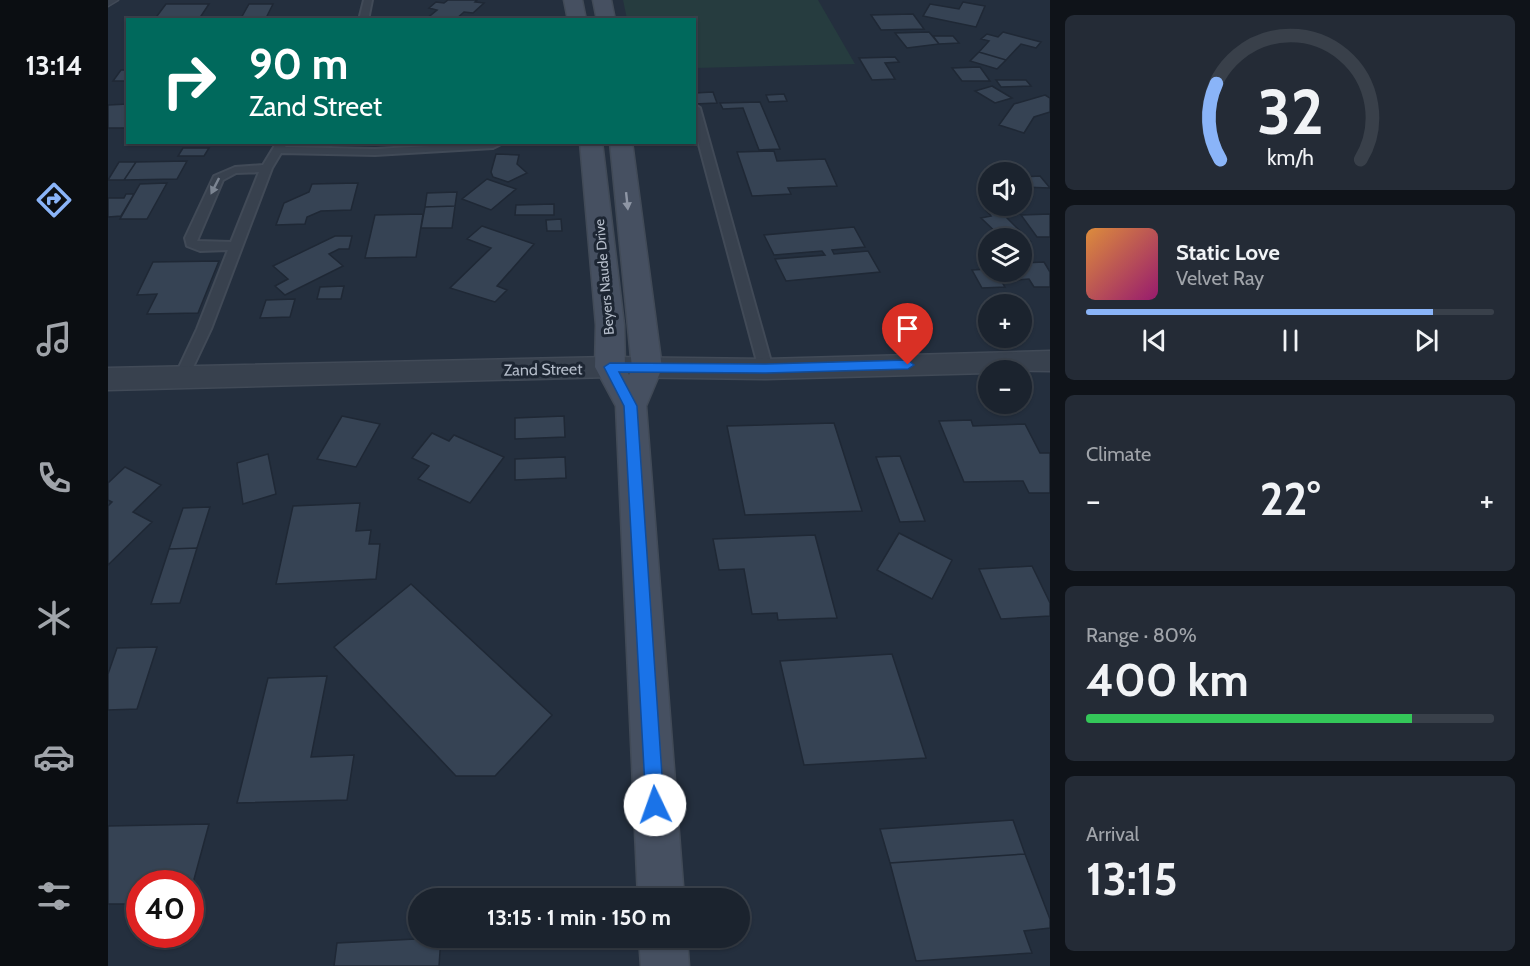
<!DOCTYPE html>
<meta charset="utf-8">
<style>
body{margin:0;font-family:Cabin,sans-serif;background:#242b36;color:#f1f3f6;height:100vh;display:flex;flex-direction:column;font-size:22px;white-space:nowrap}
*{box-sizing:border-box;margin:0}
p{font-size:20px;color:#a0a4aa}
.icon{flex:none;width:33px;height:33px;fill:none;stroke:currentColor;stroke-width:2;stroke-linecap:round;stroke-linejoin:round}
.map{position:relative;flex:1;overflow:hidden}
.side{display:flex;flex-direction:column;gap:15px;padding:15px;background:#0f1319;width:480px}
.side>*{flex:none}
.hud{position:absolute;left:18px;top:18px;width:570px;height:126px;border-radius:0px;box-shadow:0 2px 4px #0004,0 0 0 2px #39404a;background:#00695c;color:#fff;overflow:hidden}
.controls{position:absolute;left:870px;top:162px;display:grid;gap:12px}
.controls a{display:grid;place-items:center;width:54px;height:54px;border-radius:50%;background:#1b232e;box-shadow:0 2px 4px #0004,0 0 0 2px #39404a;font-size:30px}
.speed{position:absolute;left:18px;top:870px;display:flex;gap:12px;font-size:30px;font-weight:700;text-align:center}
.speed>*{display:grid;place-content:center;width:78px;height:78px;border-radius:50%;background:#1b232e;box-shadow:0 2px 4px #0004,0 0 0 2px #39404a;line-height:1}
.speed .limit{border:9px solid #d22;background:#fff;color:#111}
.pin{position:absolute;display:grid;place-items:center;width:51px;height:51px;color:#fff;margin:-62px -26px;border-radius:50% 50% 50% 0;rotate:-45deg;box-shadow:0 0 6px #0007}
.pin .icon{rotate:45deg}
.me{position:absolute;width:66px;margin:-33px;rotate:357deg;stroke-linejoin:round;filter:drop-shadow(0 0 4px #0008)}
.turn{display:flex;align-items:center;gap:21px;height:126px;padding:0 24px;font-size:27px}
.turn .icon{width:78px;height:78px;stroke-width:2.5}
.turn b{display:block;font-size:42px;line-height:51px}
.big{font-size:45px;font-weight:700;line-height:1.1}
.side .tile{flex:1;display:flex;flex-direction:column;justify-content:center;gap:9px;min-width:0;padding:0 21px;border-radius:9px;background:#242b36}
.side .dial{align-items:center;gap:0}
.dial svg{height:156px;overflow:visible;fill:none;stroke:#39404a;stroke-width:7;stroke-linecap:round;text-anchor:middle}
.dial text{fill:#f1f3f6;stroke:none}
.song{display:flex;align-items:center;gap:18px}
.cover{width:72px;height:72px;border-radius:9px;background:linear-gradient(135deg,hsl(30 70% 55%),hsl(320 70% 35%))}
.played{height:6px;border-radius:3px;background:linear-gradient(90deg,#8ab4f8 85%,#39404a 85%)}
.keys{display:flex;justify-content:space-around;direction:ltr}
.heat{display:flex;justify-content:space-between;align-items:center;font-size:33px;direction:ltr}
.charge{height:9px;border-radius:4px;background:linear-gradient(90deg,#34c759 80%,#39404a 0)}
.trip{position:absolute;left:300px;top:888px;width:342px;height:60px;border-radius:30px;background:#1b232e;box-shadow:0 2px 4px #0004,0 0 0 2px #39404a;font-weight:700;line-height:60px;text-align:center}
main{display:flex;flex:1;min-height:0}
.tab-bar{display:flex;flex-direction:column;width:108px;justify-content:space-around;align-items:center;background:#0b0e12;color:#a0a4aa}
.tab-bar .icon{width:42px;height:42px}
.tab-bar .active{color:#8ab4f8}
.tab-bar b{font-size:27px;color:#f1f3f6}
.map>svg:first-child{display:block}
.green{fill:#263c3f}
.building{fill:#364354;stroke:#1f2835;stroke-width:1.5}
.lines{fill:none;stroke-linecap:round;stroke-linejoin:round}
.lane-casing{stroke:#414a57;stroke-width:4}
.street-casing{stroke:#414a57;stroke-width:3}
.secondary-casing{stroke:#414a57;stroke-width:3}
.lane{fill:#38414e;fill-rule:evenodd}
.street{fill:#38414e;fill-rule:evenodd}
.secondary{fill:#465061;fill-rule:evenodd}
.oneway{fill:#7c8592}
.oneway2{fill:#8e96a5}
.route{fill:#1a73e8;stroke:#114b97;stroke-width:1.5}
.labels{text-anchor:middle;stroke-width:6;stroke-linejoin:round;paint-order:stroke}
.far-street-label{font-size:14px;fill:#b4bcc9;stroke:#1d2633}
.street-label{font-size:16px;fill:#b4bcc9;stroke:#1d2633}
</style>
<main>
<nav class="tab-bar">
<b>13:14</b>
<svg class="icon active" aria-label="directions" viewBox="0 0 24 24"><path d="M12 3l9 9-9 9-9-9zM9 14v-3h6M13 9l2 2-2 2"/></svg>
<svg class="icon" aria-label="music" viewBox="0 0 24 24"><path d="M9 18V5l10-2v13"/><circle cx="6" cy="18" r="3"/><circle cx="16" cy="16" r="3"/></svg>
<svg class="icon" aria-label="phone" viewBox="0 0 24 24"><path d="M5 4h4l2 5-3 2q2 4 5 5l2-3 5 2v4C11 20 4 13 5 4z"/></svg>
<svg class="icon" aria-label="climate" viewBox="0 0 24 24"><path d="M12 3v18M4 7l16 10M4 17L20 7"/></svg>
<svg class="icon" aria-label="car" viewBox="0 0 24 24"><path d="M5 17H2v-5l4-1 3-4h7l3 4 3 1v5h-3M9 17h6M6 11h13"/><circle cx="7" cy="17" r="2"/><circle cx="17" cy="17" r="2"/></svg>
<svg class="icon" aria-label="filters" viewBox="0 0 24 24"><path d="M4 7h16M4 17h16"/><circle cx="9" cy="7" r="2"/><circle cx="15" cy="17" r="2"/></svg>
</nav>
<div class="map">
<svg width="942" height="966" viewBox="0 0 942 966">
<rect width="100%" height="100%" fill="#242f3e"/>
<path class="green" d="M515,0h195l37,64 -160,4 -1,-48 -67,-1z"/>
<path class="building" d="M340,0h29l-2,2 9,1 -11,10 -9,-1 -9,8h-30l12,-10 -8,-2 7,-6 8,1z
M855,2l22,4 -9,21 -53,-11 7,-12 29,5z
M58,4h43l-10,15h19l-64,1z
M141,4h24l-8,16h-25z
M805,14l11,15 -43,1 -10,-15z
M821,32l10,12 -32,4 -12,-15z
M895,32l38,10 -5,6 -15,-4 -15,16 -27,-8 10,-11 -8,-2 6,-5 11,3z
M825,36h20l6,7 -20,1z
M871,52l27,8 -9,9 -27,-8z
M787,57l4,5 -14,1 10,16 -23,1 -13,-22z
M872,67l10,14h-28l-10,-13z
M13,70h7v11h-15z
M888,80h30l5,6 -30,1z
M884,86l20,12 -17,5 -20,-12z
M605,92l4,11 -23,1v-11z
M676,94l3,7 -18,1 -3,-7z
M937,95l5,3v14l-16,5 -10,16 -25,-8 15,-21z
M652,102l20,47 -21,1 -16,-42 -20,1 -3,-6z
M20,104v24h-20v-23z
M75,148h26l-5,8h-26z
M666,151l3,10 48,-2 12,27 -49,2 3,6 -39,2 -15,-44z
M388,154l23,1 -2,9 10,9 -19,9 -15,-5 -2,-5z
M79,161l-10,18 -53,1 12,-18z
M11,162h17l-12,18h-16z
M932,176l10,12 -28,-1v-10z
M379,179l29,10 -25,21 -29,-11z
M59,183l-20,36h-27l20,-35z
M250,183l-7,27 -30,1 -14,6 -2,7 -29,1 8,-22 25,-11 3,-8z
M349,192l-2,14 -30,1 2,-14z
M18,194h8l-13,22 -13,1v-19h16z
M446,204v11h-39l1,-10z
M347,206l-3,22h-31l4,-21z
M888,207l34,34 -28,-3 -21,-20 10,-2 -6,-7z
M315,214l-7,43 -51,1 10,-43z
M942,214v23h-13l-16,-22z
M453,219l1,12h-15l-1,-11z
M374,226l52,18 -37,42 10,4 -12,12 -45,-14 41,-40 -24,-9z
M746,227l11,20 -33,3 2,4 34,-3 12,21 -94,9 -11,-22 50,-4 -3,-4 -48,4 -10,-20z
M227,236h17l-3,13h-10l-10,5 14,12 -58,29 -10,-9 13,-7 -15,-13z
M111,261l-21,52 -51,1 10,-20 -20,1 16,-33z
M936,262l6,10v15h-16l-5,-8 -13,1 -5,-8h11v-9z
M880,269l8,3 9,15 -23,1 -10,-18z
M236,286l-3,13h-24l3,-12z
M187,299l-5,18 -30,1 6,-18z
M234,416l38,8 -24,43 -39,-8z
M456,416l1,21 -50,2v-21z
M863,420l2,6 52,-2 15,29h10v40h-21l-6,-12 -59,1 -25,-61z
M726,423l28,88 -117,4 -18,-89z
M324,433l17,8 5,-6 50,22 -34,46 -52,-24 11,-13 -17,-8z
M160,454l8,40 -33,10 -6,-41z
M792,456l25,65 -25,1 -24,-65z
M457,457l1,21 -51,2v-21z
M17,467l36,18 -28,27 19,10 -44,43v-59l4,-4 -4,-2v-17z
M252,503l-4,28 15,-1 -2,14h11l-4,35 -100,5 17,-78z
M102,507l-13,41 -28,1 14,-41z
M791,533l53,27 -20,39 -55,-29z
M707,535l22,83 -59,2 -1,-7 -25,1 -8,-45 -25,1 -6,-31z
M89,548l-17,55 -29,1 18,-55z
M924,566l18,37v13l-49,3 -22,-50z
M303,584l141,131 -57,61h-39l-122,-129z
M49,647l-20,62 -29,1v-36l9,-26z
M784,654l34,104 -122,7 -24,-104z
M219,676l-16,81 43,-2 -7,45 -110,3 31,-125z
M905,820l12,34 -135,9 -10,-34z
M101,824l-19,70v-10h-50v20h-32v-78z
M917,854l25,65v9l-26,3 8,22 -116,8 -26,-98z
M309,922l1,16h23l-2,28h-105l3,-23 78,-4z"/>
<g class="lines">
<defs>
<path id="lane" d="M256,0h8l-4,20h-9z
M587,105l5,3 73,261 -7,5 -7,-5 -65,-243z
M169,142h11l-3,5 90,2 130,-7 -12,6 -118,7 -94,-2 -9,15 -61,161 -25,53h-10l-2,-4 23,-49 31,-79 -28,1 -13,-5 -2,-8 29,-62 21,-9 28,-2zM151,172l-28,70 -34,-1 26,-61 13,-7z"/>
<path id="street" d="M0,0h10l-10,6z
M942,351v20l-62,-1v3l-222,6 -156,-2 -502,13v-22l502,-11 156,2z"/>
<path id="secondary" d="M456,0h18l4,20h-18z
M485,0h18l4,20h-18z
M472,142h22l22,183 1,42 4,8 3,-7 -22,-226h22l30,226 -16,38 38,492h-46l-22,-492 -21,-39 1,-42z
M531,938h48l2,28h-48z"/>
</defs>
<use href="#lane" class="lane-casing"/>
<use href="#street" class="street-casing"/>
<use href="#secondary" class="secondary-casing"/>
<use href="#lane" class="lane"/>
<use href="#street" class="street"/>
<use href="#secondary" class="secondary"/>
</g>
<defs><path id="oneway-solid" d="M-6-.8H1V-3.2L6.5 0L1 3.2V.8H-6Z" transform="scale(1.5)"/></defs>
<use class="oneway" href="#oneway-solid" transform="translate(107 186) rotate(117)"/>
<use class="oneway2" href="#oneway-solid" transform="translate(519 201) rotate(84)"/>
<path class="route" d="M800,360l6,5 -6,4 -142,4 -147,-1 18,34 27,399 -3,6 -6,3 -6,-3 -3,-6 -22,-399 -20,-39 6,-4 156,1z"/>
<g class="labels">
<g class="far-street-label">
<text transform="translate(496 277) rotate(-95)" y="5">Beyers Naude Drive</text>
</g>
<g class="street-label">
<text transform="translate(435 369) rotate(-1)" y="6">Zand Street</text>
</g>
</g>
</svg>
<div class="controls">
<a><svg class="icon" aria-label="sound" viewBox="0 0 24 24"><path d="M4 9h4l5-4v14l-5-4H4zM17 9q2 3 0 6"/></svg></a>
<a><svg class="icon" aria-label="layers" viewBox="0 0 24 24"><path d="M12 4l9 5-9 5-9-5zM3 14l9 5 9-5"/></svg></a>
<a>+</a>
<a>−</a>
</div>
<div class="speed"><div class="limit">40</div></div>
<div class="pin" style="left:800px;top:365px;background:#d93025"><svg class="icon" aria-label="arrive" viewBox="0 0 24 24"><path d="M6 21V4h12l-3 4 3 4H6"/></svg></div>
<svg class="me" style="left:547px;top:805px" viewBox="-20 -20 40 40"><circle r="19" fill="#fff"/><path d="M0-13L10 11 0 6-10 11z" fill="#1a73e8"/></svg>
<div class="trip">13:15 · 1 min · 150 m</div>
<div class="hud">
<div class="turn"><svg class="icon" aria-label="right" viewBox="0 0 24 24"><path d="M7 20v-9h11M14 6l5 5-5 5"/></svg><div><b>90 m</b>Zand Street</div></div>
</div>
</div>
<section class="side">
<div class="tile dial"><svg viewBox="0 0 100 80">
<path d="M14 69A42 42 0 1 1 86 69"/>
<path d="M14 69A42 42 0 0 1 12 30" stroke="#8ab4f8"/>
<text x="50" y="56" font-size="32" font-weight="700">32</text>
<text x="50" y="72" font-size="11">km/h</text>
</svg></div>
<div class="tile">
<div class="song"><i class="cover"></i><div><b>Static Love</b><p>Velvet Ray</p></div></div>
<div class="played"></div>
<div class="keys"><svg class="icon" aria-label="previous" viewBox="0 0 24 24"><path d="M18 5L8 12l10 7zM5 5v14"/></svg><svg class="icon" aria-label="pause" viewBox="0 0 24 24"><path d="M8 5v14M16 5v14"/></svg><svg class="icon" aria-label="next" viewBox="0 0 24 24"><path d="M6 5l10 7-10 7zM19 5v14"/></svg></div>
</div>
<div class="tile"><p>Climate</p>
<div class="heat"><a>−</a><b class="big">22°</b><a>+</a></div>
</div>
<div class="tile"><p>Range · 80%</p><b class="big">400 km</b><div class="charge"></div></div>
<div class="tile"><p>Arrival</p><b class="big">13:15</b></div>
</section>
</main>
